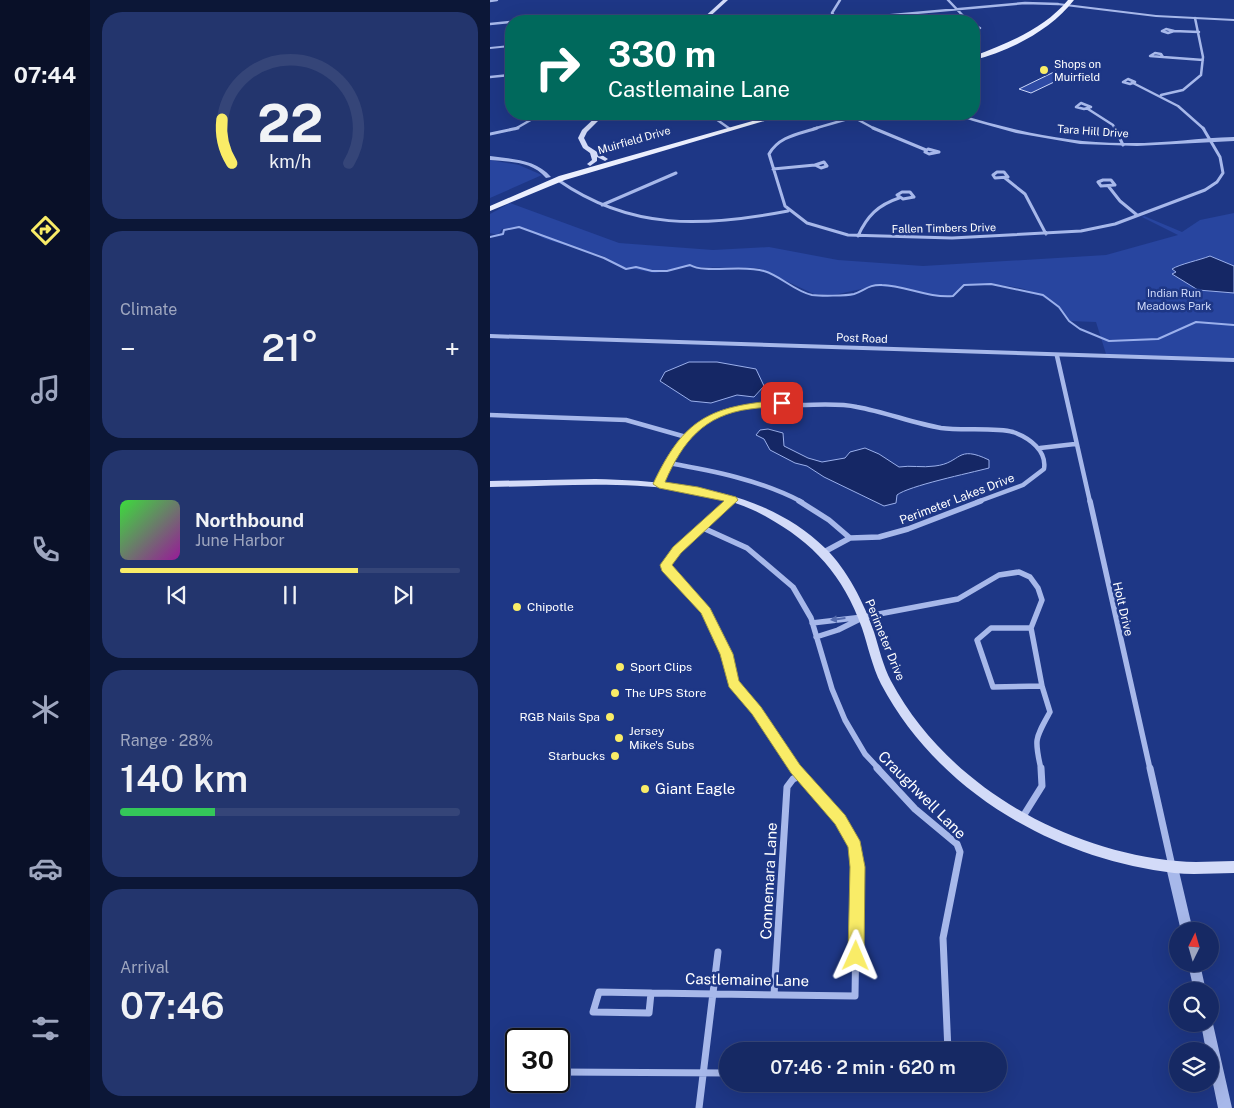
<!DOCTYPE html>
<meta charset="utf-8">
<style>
body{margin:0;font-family:"Public Sans",sans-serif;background:#23356d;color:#f1f3f6;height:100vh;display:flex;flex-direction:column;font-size:19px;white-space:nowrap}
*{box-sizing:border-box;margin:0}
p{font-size:16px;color:#9ea6bf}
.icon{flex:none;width:28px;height:28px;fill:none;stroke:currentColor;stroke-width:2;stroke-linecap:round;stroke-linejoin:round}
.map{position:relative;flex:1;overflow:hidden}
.details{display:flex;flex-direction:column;gap:12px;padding:12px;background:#0c1737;width:400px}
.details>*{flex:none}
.guide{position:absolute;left:15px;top:15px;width:475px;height:105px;border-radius:20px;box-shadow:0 5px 20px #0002,0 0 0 1px #354578;background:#00695c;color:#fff;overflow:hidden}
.needle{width:32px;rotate:5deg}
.fabs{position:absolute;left:679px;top:922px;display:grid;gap:10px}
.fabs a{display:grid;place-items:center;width:50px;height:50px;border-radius:50%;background:#162964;box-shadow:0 5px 20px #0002,0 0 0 1px #354578;font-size:25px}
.speed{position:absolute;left:15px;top:1028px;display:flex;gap:10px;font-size:25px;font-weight:700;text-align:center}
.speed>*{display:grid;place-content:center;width:65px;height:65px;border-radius:50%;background:#162964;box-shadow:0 5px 20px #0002,0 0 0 1px #354578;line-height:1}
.speed .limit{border:2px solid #111;border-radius:8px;background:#fff;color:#111}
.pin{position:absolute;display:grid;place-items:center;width:42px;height:42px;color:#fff;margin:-21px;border-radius:10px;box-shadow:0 2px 8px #0006}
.me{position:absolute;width:55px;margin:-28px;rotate:1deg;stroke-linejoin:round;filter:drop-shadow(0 0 4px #0008)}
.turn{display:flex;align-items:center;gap:18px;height:105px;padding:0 20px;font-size:22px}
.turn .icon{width:65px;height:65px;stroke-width:2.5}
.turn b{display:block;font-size:35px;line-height:42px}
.big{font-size:38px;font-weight:600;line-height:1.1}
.details .tile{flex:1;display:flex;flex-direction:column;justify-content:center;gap:8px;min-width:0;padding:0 18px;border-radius:20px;background:#23356d}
.details .dial{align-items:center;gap:0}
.dial svg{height:130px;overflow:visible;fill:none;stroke:#354578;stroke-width:7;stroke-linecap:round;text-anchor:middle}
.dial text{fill:#f1f3f6;stroke:none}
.song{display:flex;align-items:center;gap:15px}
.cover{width:60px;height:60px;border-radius:8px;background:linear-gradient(135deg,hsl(120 70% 55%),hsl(300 70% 35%))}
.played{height:5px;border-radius:2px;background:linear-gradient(90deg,#f9ec67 70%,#354578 70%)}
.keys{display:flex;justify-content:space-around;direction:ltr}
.heat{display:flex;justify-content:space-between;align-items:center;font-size:28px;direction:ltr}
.charge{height:8px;border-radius:4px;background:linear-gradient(90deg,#34c759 28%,#354578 0)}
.trip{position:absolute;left:229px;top:1042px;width:288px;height:50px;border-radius:25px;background:#162964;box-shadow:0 5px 20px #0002,0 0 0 1px #354578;font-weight:600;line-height:50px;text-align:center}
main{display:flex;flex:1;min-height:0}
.menu{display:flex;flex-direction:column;width:90px;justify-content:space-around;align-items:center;background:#091028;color:#9ea6bf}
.menu .icon{width:35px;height:35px}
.menu .on{color:#f9ec67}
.menu b{font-size:22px;color:#f1f3f6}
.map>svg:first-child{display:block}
.green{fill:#28459f}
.water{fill:#152765;stroke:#9bb0ec}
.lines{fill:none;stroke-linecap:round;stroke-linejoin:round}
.stream{stroke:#9bb0ec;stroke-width:2}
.building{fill:#2e4aa4;stroke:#ccd7f8}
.minor-far4{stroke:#a7b8ea;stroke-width:2.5}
.minor-far3{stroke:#a7b8ea;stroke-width:3}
.minor-far2{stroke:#a7b8ea;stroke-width:4.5}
.minor-far1{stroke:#a7b8ea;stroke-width:5.5}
.minor{stroke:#a7b8ea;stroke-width:7}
.tertiary{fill:#a7b8ea;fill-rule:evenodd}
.secondary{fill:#d3dbf8;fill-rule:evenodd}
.primary{fill:#ebeffe;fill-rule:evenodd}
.oneway{fill:#556bae}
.route{fill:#f9ec67;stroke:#a29943}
.poi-dot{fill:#f9ec67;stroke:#1e3786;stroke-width:2}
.labels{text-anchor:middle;stroke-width:5;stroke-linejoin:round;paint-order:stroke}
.far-poi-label{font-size:11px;fill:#fff;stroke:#1e3786;text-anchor:start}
.far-street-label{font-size:11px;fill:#fff;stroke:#1e3786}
.far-park-label{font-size:11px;fill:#ccd7f8;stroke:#1e3786}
.street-label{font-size:12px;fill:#fff;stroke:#1e3786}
.poi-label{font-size:12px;fill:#fff;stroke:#1e3786;text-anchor:start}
.near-poi-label{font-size:15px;fill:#fff;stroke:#1e3786;text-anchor:start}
.near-street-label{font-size:15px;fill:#fff;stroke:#1e3786}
</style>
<main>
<nav class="menu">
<b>07:44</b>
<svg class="icon on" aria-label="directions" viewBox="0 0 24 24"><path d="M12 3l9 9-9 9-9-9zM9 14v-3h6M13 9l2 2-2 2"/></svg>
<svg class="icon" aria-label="music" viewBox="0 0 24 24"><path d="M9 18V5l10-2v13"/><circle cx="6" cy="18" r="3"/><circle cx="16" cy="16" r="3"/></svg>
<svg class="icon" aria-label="phone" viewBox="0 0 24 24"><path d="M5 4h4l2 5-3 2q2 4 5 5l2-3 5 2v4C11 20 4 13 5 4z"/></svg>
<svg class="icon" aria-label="climate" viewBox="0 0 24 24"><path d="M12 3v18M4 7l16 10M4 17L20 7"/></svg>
<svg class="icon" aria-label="car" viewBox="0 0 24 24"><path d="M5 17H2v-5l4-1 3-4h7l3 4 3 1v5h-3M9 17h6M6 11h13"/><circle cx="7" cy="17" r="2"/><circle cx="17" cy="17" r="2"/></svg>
<svg class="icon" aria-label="filters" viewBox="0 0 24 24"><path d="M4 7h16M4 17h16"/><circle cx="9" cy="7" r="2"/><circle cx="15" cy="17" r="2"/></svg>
</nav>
<section class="details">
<div class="tile dial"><svg viewBox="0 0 100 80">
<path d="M14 69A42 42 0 1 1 86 69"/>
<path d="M14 69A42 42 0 0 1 8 42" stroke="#f9ec67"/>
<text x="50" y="56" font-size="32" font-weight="700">22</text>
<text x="50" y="72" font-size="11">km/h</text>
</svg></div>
<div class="tile"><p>Climate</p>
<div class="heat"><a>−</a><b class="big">21°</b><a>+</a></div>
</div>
<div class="tile">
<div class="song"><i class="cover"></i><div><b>Northbound</b><p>June Harbor</p></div></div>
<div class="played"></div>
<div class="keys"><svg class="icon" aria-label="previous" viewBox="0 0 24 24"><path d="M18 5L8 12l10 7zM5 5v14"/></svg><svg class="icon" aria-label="pause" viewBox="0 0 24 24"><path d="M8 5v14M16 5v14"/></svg><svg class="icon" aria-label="next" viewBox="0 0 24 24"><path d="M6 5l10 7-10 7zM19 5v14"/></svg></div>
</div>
<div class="tile"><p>Range · 28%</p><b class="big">140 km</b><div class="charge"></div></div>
<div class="tile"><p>Arrival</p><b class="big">07:46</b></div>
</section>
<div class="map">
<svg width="744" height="1108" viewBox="0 0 744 1108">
<rect width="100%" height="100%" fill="#1e3786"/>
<path class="green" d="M0,160l29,5 23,10 -52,23z
M20,203l109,40 94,7 56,-3 69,13 85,6 183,-11 72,-20 -36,-18 2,-1 38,16 18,-12 34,-7v147l-127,-3 -11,-35 -27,-1c-25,-36 -64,-38 -105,-36l-11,11 -14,1 -38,-9 -26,-2 -41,9 -20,-1 -56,-26 -74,-1 -29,6 -32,-6 -20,-11 -58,-17 -16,-9 -12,-3 -15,2 -4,6 -8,-2v-19z"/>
<path class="water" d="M720,256l24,10v27l-36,-3 -26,-16 4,-2 -4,-3c8,-5 28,-9 38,-13z
M199,362h28l39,7 8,17 -10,11 -17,-2 -26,8 -20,-2 -31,-20 5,-9z
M278,429l15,4 1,13 24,12 14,4 23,-4 5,-6 15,-4 14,6 20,13c12,-2 23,1 36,-1 27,-3 21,-22 54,-6v8c-19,5 -81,18 -92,27l-1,8 -12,3 -60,-29 -17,-11 -12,-3 -25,-13 -6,-11 -8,-4 4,-5z"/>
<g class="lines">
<path class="stream" d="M0,237l13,-3 1,-4 15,-3 85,31 22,11 10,-2 16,4h15l23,-6c15,9 53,-1 74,6 17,5 30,20 48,24 8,1 34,1 42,-1 10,-3 15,-10 28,-9 24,1 46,13 71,11l11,-11 27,-1 52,11 16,12 10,14 11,8 29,12 49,-2 38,-17 38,3"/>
</g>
<path class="building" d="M566,71l4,8 -8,4 -21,10 -12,-4z"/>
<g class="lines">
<path class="minor-far4" d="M458,0l20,21
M0,1l7,-1
M347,20l188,-17 33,1
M348,21l-6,-8 8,-13
M0,24l21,-2
M484,25l6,3
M676,29l8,2 -6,2 -6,-2z
M684,31l25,1
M665,53l6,1 2,3 -13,-1z
M673,57l40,3
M0,77l21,-2
M638,79l7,3 -5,2 -7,-2z
M643,83l45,23 26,23
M671,95l22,-5 18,-15 2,-18 -8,-39
M591,103l10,4 -7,2 -8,-2z
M598,109l25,16 2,4
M219,114l21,15
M363,117l22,12
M25,129l26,-15
M323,129l52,-15"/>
<path class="minor-far3" d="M327,128c-18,6 -38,8 -48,26l16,52 22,17 41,12 104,3 129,-7 34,-7 90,-34 12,-8 6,-9 -3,-16 -17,-29
M383,128l53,22
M625,128l8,17
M0,134l28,-6
M438,149l11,3 -10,2 -4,-2z
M334,162l3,4 -6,2 -6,-3z
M283,169l42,-4
M507,172h7l4,5 -13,1 -2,-3z
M515,178l20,16 21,40
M68,180c73,51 146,47 230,31
M613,180h8l4,5 -14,1 -3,-4z
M619,187l11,14 17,14
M412,192h8l4,5 -11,2 -6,-4z
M112,205l74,-32
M368,236c9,-20 20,-31 41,-38"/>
<path class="minor-far2" d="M567,356l33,146
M0,415l136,5 60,17
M550,448l35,-4
M178,463c46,8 92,17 134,39
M169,484c31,-73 66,-81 141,-79 18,0 39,-2 57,2 28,5 56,16 84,21 20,3 55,-1 72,4 17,6 34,19 31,37l-21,16 -46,17
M239,502l3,-2"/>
<path class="minor-far1" d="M241,501c-19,18 -57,42 -65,67l40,43 20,43 7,29 23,28 40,58
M309,501l30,19 21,18
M600,501l60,268
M213,528l44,20 46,39 18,31 21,71 13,31 20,34 14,15
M334,552l26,-14 29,-1 29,-8 73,-28
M322,623l51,-6 95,-18 41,-24 20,-3 11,5 8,11 4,12 -11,28 11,58 8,26c-15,27 -16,27 -9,57
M541,628h-40l-14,12 16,47 49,-1
M326,637l22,-7 22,-11"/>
<path class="minor" d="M387,768l38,41 42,35 3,8 -17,86 5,113
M660,768l22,98
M532,818l20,-32 -1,-18
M109,992l52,1 -2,20 -56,-1z
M161,993l204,3 2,-129 -2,-21 -15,-26 -45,-52
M284,995l13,-208 6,-8 9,-4
M69,1072l169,1
M209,1108l19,-156"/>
<path class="tertiary" d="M568,3l98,12 78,4v2l-78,-4 -99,-12z
M21,45v2l-21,2v-2z
M462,114h6c54,16 109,29 165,29 37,1 74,-5 111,-6v4l-97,5 -57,-2 -64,-11 -43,-12z
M0,156c22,3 46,3 61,21l-5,1c-14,-17 -36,-16 -56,-18z
M0,334l744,24v4l-744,-24z
M682,862l4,1 2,4 15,64h-12l-15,-64 2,-4z
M698,964h12l6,27h-12z
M720,1019l3,5 19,84h-14l-8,-39v-18h-4l-5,-27h9z"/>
<path class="secondary" d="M233,0h5l-23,21h-5z
M109,114h6l-18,18 -3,6 4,8 20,13 -3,2 -8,-4v4l-7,5 -3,-2 5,-4 -2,-7 -7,-5 -5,-10 4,-8z
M105,479c81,2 169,10 230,69 22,21 39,55 49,84 5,16 9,34 17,49 55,103 171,169 286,180 19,2 38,0 57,0v12c-20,0 -40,2 -60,0 -119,-14 -236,-81 -293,-189 -9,-18 -13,-38 -19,-56 -19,-53 -48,-85 -97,-112 -77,-42 -189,-30 -275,-29v-6z"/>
<path class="primary" d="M578,0h6c-23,30 -64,51 -100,60v-4c34,-13 70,-27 94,-56z
M287,114h11l-223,66 -75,31v-5l69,-30z"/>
</g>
<defs><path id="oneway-solid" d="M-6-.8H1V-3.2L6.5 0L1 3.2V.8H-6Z" transform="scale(1.25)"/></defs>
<use class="oneway" href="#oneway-solid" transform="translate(348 619) rotate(173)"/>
<path class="route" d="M292,400l3,1v4c-11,3 -23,2 -35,4 -46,6 -67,32 -85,73l33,5 38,10 2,3 -57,53 -9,12 38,43 23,46 6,27 22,26 39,58 45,50 15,26 5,26 -1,89 -3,6 -5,2 -6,-2 -2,-6 2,-89 -2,-20 -13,-23 -44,-51 -39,-59 -23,-27 -9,-33 -19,-41 -39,-42 -2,-6 13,-18 51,-46 -65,-13 -6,-4c31,-66 57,-78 129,-84z"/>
<g class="poi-dot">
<circle cx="554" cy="70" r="5"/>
<circle cx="27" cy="607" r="5"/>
<circle cx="130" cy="667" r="5"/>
<circle cx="125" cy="693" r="5"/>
<circle cx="120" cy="717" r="5"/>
<circle cx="129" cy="738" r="5"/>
<circle cx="125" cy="756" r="5"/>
<circle cx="155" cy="789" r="5"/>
</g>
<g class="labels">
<g class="far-poi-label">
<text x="564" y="68">Shops on<tspan x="564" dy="13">Muirfield</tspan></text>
</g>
<g class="far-street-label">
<text transform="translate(603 131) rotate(4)" y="4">Tara Hill Drive</text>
<text transform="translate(144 140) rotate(-16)" y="4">Muirfield Drive</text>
<text transform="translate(454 228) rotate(-1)" y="4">Fallen Timbers Drive</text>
<text transform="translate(372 338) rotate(2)" y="4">Post Road</text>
</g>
<g class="far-park-label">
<text x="684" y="297">Indian Run<tspan x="684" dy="13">Meadows Park</tspan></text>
</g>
<g class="street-label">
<text transform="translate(467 499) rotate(-21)" y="4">Perimeter Lakes Drive</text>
<text transform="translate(633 609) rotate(77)" y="4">Holt Drive</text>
<text transform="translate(395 640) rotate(68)" y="4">Perimeter Drive</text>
</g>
<g class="poi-label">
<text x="37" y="611">Chipotle</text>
<text x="140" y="671">Sport Clips</text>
<text x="135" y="697">The UPS Store</text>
<text x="110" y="721" text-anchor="end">RGB Nails Spa</text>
<text x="139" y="735">Jersey<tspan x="139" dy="14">Mike's Subs</tspan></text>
<text x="115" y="760" text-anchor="end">Starbucks</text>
</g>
<g class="near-poi-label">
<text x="165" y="794">Giant Eagle</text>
</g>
<g class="near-street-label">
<text transform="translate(432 795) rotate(45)" y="5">Craughwell Lane</text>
<text transform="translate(279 881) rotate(-87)" y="5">Connemara Lane</text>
<text transform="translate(257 980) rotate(1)" y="5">Castlemaine Lane</text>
</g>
</g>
</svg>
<div class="fabs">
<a><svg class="needle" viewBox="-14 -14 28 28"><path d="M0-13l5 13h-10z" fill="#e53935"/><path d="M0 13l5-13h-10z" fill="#9ea6bf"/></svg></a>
<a><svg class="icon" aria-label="search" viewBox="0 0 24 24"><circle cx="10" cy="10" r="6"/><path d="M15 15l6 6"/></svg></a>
<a><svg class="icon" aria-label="layers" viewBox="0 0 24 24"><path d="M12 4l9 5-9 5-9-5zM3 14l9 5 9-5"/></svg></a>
</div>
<div class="speed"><div class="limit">30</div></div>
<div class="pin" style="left:292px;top:403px;background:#d93025"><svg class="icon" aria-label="arrive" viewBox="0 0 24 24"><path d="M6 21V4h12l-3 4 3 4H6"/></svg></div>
<svg class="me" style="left:366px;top:956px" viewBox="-20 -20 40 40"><path d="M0-17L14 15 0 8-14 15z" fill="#f9ec67" stroke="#fff" stroke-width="4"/></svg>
<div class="trip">07:46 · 2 min · 620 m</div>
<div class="guide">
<div class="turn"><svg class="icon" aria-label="right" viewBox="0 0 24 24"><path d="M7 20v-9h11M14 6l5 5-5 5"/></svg><div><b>330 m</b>Castlemaine Lane</div></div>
</div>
</div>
</main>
